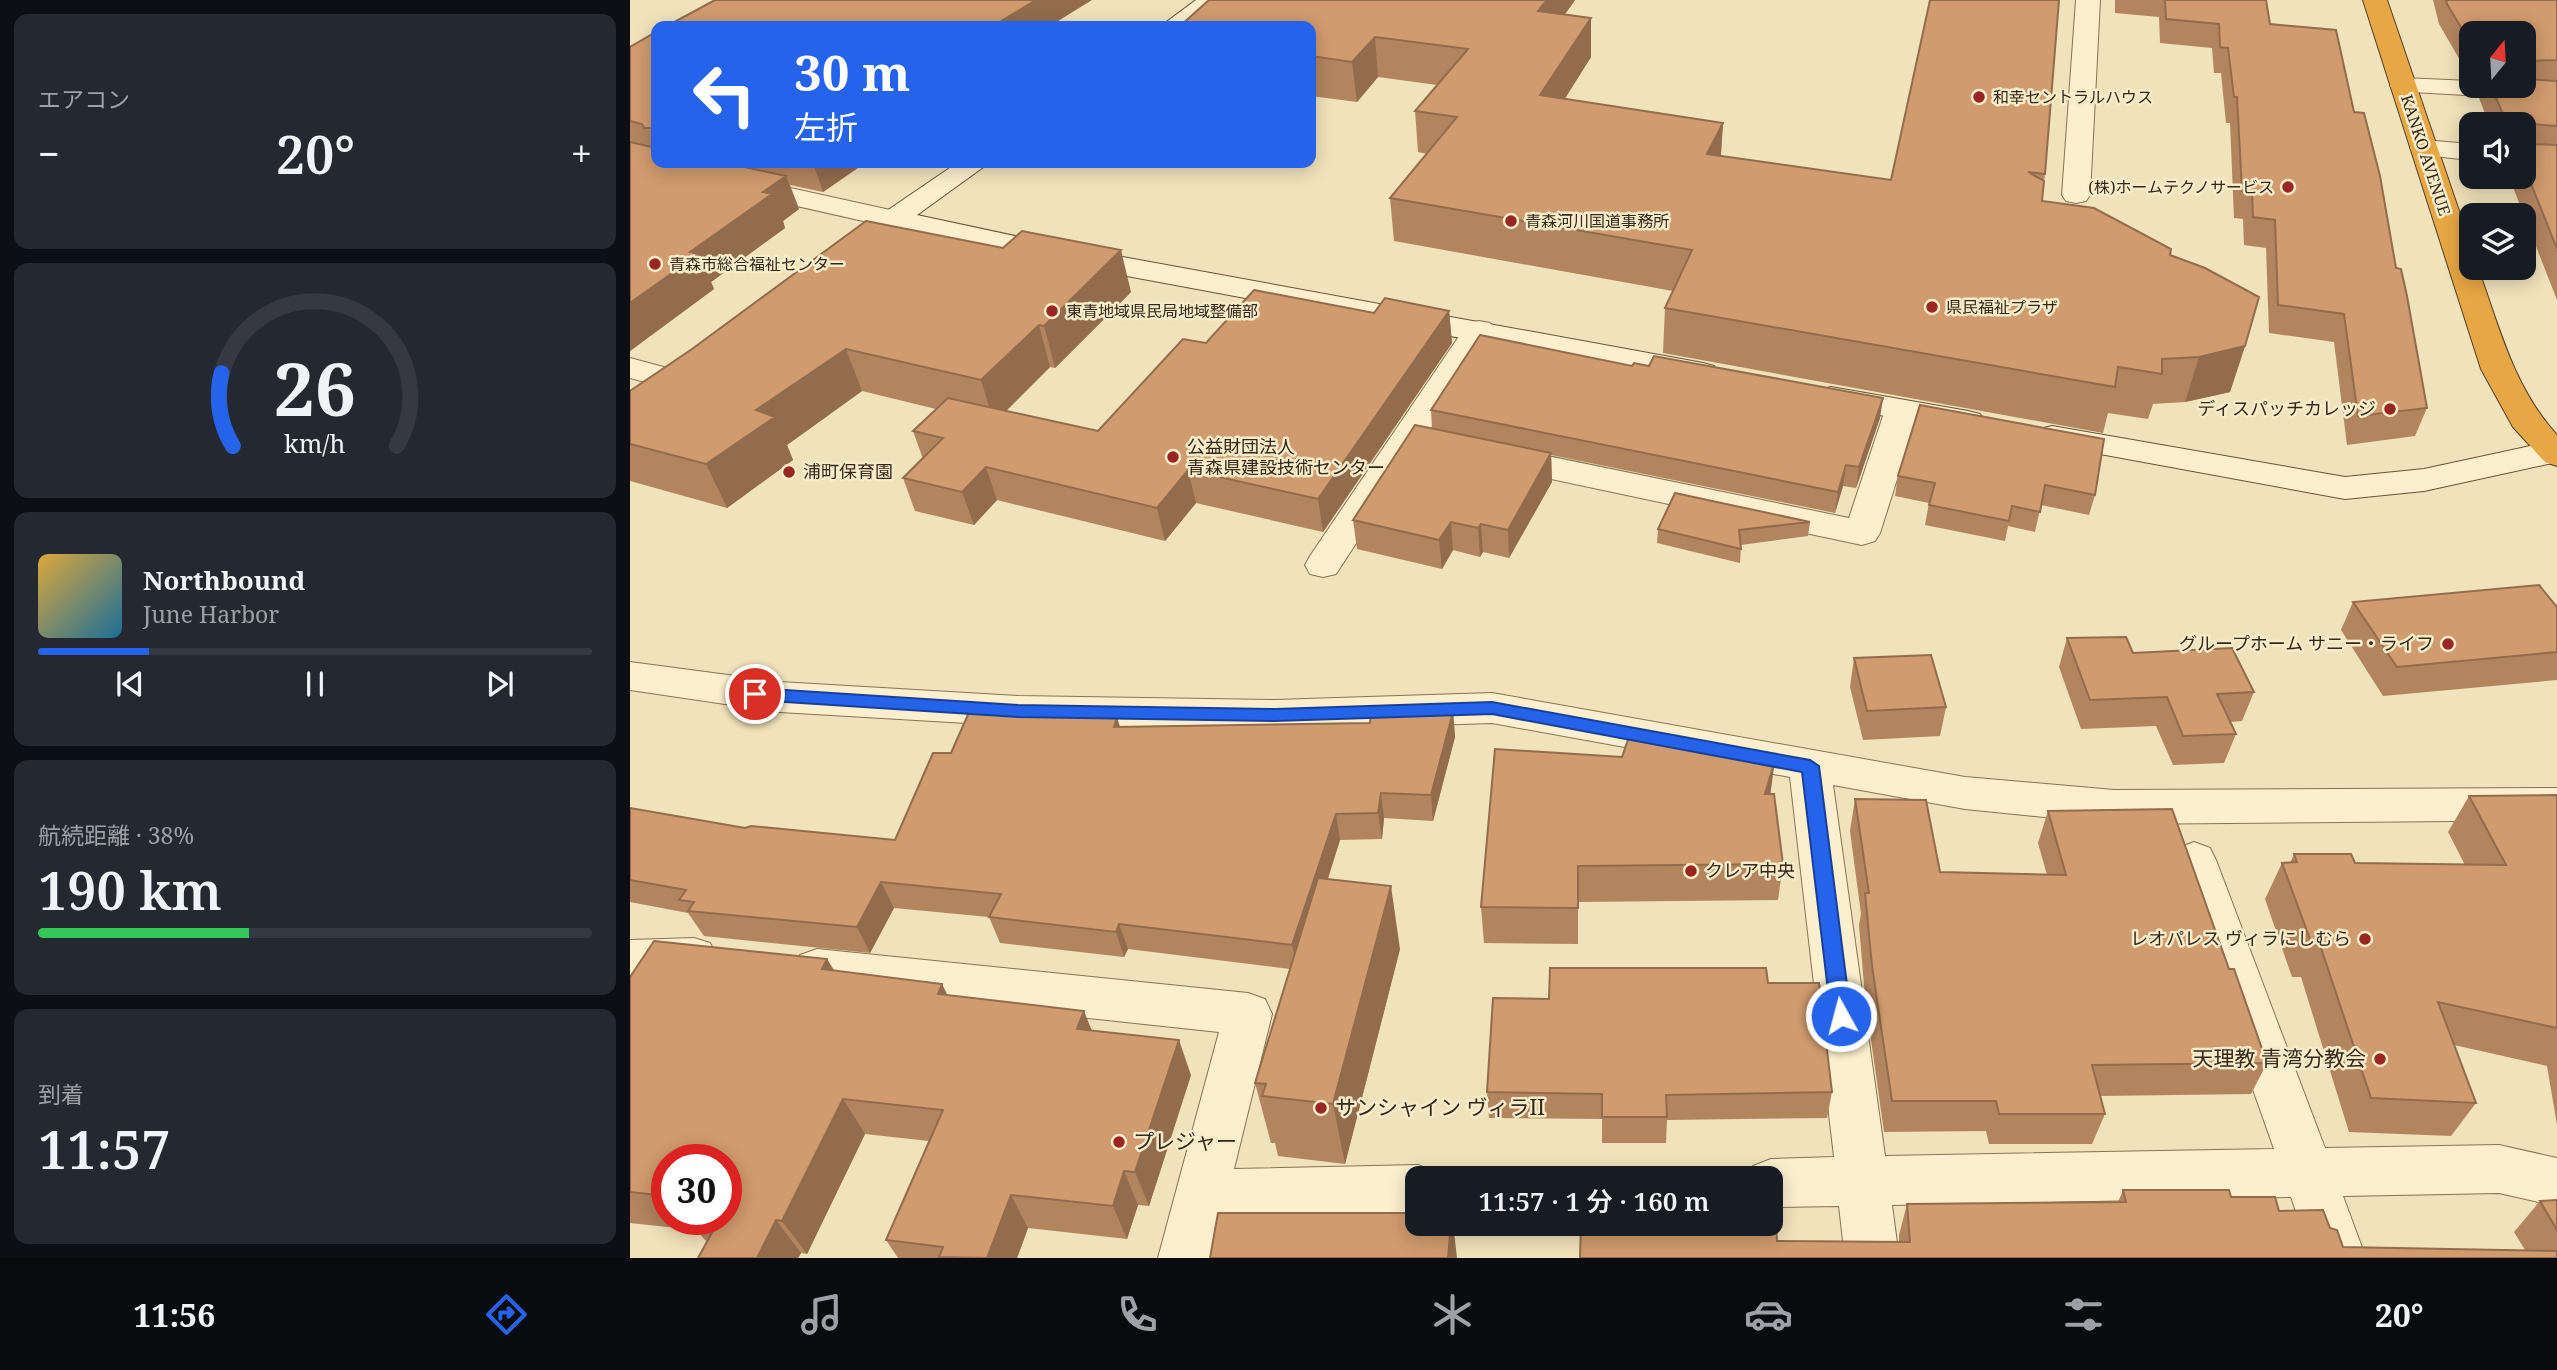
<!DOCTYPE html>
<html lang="ja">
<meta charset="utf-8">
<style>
body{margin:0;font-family:"Noto Serif","Noto Sans JP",serif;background:#242831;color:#f1f3f6;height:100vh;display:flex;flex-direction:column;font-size:26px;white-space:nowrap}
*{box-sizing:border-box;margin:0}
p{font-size:23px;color:#9ea1a6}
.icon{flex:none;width:38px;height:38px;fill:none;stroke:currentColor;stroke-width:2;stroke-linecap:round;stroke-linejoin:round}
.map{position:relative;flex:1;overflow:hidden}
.details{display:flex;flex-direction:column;gap:14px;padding:14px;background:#0d0f14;width:630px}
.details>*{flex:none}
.guide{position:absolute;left:21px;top:21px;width:665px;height:147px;border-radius:14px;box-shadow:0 4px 18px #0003;background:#2563eb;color:#fff;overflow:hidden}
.needle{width:46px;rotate:18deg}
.tools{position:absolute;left:1829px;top:21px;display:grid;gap:14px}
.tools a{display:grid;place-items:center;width:77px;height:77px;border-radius:14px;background:#171b24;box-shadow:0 4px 18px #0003;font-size:35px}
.speed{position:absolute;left:21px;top:1144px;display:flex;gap:14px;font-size:35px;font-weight:700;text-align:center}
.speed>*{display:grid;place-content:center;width:91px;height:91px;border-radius:50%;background:#171b24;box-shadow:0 4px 18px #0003;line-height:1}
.speed .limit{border:10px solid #d22;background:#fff;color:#111}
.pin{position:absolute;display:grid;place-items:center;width:60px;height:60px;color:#fff;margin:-30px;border:4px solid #fff;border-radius:50%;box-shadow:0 2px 7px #0007}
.me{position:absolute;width:77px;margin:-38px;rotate:353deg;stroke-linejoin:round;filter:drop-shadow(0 0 5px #0008)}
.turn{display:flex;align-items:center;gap:24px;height:147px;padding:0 28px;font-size:32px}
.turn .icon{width:91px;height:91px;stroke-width:2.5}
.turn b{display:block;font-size:49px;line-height:60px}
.big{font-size:52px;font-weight:600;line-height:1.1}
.details .tile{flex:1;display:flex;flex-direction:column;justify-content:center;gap:10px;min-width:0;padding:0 24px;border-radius:14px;background:#242831}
.details .dial{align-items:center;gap:0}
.dial svg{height:182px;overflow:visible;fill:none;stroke:#363941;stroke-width:7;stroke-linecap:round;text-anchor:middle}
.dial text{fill:#f1f3f6;stroke:none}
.song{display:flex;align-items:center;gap:21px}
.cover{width:84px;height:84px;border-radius:10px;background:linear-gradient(135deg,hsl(40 70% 55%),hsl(200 70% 35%))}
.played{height:7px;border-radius:4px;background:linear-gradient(90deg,#2563eb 20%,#363941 20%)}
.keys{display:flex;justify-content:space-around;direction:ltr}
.heat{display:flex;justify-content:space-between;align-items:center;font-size:38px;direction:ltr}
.charge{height:10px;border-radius:5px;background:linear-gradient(90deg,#34c759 38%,#363941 0)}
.trip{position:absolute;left:775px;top:1166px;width:378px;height:70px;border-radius:14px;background:#171b24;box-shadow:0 4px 18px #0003;font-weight:600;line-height:70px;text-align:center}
.menu{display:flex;height:112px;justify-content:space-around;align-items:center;background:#090b0e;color:#9ea1a6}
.menu .icon{width:49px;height:49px}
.menu .current{color:#2563eb}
.menu b{font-size:32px;color:#f1f3f6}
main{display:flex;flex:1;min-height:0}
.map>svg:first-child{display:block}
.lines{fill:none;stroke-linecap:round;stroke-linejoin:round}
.street-casing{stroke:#877254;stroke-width:2}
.secondary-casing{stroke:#685237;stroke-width:2}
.highway-casing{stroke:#543f29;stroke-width:2}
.street{fill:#fbefcd;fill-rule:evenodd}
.secondary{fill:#fbefcd;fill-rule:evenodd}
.highway{fill:#e6a744;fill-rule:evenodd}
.wall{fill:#b3855f;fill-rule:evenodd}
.shaded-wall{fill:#926c4d}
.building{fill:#d09b6e;stroke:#926c4d;stroke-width:2}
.route{fill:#2563eb;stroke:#184099;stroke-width:2}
.poi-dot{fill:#992621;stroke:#f7ecca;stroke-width:2.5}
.labels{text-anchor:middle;stroke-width:5;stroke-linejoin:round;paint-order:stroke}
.far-poi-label{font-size:16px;fill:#35281a;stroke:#f7ecca;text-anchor:start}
.far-street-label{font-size:16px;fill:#35281a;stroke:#f7ecca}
.poi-label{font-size:18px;fill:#35281a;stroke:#f7ecca;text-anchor:end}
.near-poi-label{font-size:21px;fill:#35281a;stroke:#f7ecca;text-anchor:start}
</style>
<main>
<section class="details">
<div class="tile"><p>エアコン</p>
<div class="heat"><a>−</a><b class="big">20°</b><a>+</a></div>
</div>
<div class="tile dial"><svg viewBox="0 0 100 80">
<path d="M14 69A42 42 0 1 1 86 69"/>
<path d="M14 69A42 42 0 0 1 9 37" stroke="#2563eb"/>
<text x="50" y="56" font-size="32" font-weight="700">26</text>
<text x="50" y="72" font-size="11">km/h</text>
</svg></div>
<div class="tile">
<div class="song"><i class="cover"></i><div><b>Northbound</b><p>June Harbor</p></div></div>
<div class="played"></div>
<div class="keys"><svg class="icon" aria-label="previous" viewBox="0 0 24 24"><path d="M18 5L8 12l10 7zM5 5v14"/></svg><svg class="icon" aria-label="pause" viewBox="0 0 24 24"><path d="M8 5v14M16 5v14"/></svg><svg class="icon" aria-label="next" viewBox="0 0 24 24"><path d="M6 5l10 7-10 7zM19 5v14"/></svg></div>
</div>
<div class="tile"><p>航続距離 · 38%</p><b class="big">190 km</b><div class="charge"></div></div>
<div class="tile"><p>到着</p><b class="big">11:57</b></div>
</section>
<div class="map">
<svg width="1927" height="1258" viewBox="0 0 1927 1258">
<rect width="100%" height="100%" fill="#f0e2ba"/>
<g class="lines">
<defs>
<path id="street" d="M1446,0h24l-10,195 -4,6 -10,2 -10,-2 -4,-6z
M1773,78l68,3v5l86,-2v16l-163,-9 -4,-5 4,-5z
M1793,140l48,4v16l-57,-6 -4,-6 4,-6z
M115,178l159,35 4,6 -4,6 -10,3 -159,-36 -4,-6 4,-6z
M849,321l11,2 5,7 -159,244 -13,3 -13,-3 -5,-9 5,-9 158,-233z
M0,358l41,11 5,7 -5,7 -11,3 -30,-8z
M1272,400l12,3 5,7 -39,123 -5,8 -13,4 -363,-77 -12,-3 -5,-8 5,-8 12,-3 350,72 36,-108 5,-7z
M0,662l150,20 238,14 257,4 217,-7 473,84 149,13 443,-2v32l-443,4 -149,-15 -132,-24 52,371 389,-7 -102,-289 6,-12 16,-6 16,6 6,12 109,288 174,-3 58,13v48l-58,-13 -156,3 23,62h-54l-21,-61 -399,8 7,53h-54l-6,-52 -68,1v-29h-24l6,-12 18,-7 63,-2 -44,-380 -298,-54 -217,7 -257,-4 -238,-14 -150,-22z
M64,938l16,5 7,14 -7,14 -16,5 -64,4v-40z
M187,949l431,44 17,6 7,15 -38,155 184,-4 18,8 3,5h-21v37l-196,3 -10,40h-54l61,-226 -402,-43 -17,-6 -6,-14 6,-14z"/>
<path id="secondary" d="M566,0h27l-35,26h-27z
M327,163h32l-72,52 140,30 646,118 11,3 5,7 -5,7 -11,3 -646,-120 -158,-34 -17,7 -10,-3 -4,-6 4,-6z
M1201,387l137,24 12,3 5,7 -5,7 -12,3 -149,-27 -4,-7 4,-7z
M1422,426l293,51 79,-8 130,-28 3,1v20l-133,29 -79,8 -305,-56 -5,-7 5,-7z"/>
<path id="highway" d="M1733,0h24l84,246v22h7c21,59 36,120 79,167v31l-12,-4 -32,-35 -32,-58z"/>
</defs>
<use href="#street" class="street-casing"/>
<use href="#secondary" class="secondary-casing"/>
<use href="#highway" class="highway-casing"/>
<use href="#street" class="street"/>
<use href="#secondary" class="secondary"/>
<use href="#highway" class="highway"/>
</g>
<path class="wall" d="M579,0h366l-10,14 26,43 -27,42 159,24 -2,33 170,24 39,-180 115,174 -3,27 128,54 75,91 -15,46 -45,10 -32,2 -5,15 -40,-6 -5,20 -440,-80 2,-45 8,-17 -279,-50 -4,-43 37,-44 -9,-2 -3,-41 22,-26 -59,-8 -21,25 -46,-6v-70z
M1485,0h151l4,24 84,88 42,156 31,140 -12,28 -68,9 -13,-103 -65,-9 -3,-85 -22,-3 -1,-26 -9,-1 -4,-95h-4l-5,-50h-7l-2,-25 -52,-5 -1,-26 -44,-4z
M1803,0h124v300l-48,-123h15v-53h-35l-10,-26 5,-12h40v-53h-53v46l-32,-55z
M26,32v131h209l-42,29 -33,-7 9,24 -16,12 2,7 -74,54 3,7 -84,62v-304z
M501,292l-76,76 -5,-1 -44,44 92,20 108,-88 168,-30 75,-2 3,32 -129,189 -127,-29 -31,38 -168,-41 -23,25 -59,-14 -12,-33 20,-19 -10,-28 23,-22 -74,-18 -75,54 6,15 -66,48 -97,-27v-90z
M1290,405l175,90 -6,20 -48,-10 -6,27 -27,-6 -3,15 -80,-16 4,-22 -34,-7 3,-20z
M801,410l449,8 -24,70 -13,-2 -8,27 -284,-58 1,27 -43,76 -26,-6 -3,5 -27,-7 -11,19 -85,-20 -4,-29 79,-91z
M1180,522l-2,14 -67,9 -1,18 -83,-20 1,-14z
M1723,602l204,5v73l-174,16 -42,-66z
M1437,638l66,15 121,39 -12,29 -12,1 6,12 -12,29 -51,2 -17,-39 -75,3 -22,-62z
M1224,658l92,49 -6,29 -77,4 -13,-53z
M823,712l2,25 -22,84 -49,-3 -2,21 -42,1 -12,39 72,70 -55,215 -67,-8 -3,-13h-4l-16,-60 35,-114 -162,-20 -4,8 -124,-14 -11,-26 -95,-9 -24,45 -166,-17 -16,-23 -58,-11v-94l115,20 150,12 56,-87 169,-26 250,-4z
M865,749l276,45 12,70 -5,36 -200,2v42l-94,-1 -3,-36z
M1927,795v330l-10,-59 -93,-21 22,58 -25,33 -102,-4 -48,-155h-9l-27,-78 17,-36h8l4,-9 61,9 110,2 -17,-33 21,-36z
M1225,799l85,73 107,3 -9,-32 10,-32 181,158 38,94 -16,31 -151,2 5,18 -13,30h-103l-3,-13 -102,1 -19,-135 -6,-72 2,-11 -11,-83z
M197,959l7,11 113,25 145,36 99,44 -42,131 -11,-1 -11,34 -99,-11 -11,30h-119l-12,-18 43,-99 -64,-7 -58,120 -6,-1 -3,5h-100l9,-16 -11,-12 -66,-7v-246zM37,1160h59v60h-59z
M1138,983l64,109 -5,26 -160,2 -1,23h-64v-24l-113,-1 -2,-26 62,-93z
M1493,1190l108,7 48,14 51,17 13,19 182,3 -11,-18 26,-31 17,-1v58l-780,-17 122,1v-7l8,-31 211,-2z"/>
<path class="shaded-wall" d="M406,0h56l-42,26h-57z
M917,0h28l-36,51 -1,-40z
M961,18v39l-50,80 -1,-42z
M745,37l3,40 -21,25 -5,-40z
M1093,123l-3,42 -13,-11z
M183,163h52l-42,29z
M156,176l13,33 -16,12 2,7 -74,54 3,7 -84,62v-48l133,-111z
M491,250l10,42 -76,76 -11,-42z
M819,311l3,32 -129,189 -5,-33z
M409,325l11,42 -56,56 -13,-43z
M1615,346l-15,46 -45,10 14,-45z
M216,349l16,42 -75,54 6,15 -66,48 -21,-44 50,-54z
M1253,398l-3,20 -24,70 3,-21z
M921,453l1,29 -43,76 -1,-28z
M1216,465l-3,21 -8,27 3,-21z
M356,467l11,33 -23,25 -12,-33z
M558,470l8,33 -31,38 -8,-33z
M821,522l2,28 -11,19 -3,-29z
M851,524l2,28 -3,5 -2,-29z
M823,712l2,25 -22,84 -2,-26z
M487,717l8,26 -11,-16z
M1145,760l-5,37 -5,-3z
M751,793l3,25 -2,21 -4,-26z
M706,814l4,26 -42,130 -6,-25z
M251,882l13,26 -24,45 -13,-26z
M761,886l9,63 -55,215 -12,-60z
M489,924l9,25 -4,8 -8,-25z
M197,959l20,36 -25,-26z
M312,984l18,36 -22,-26z
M454,1011l14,35 -21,-17z
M549,1040l12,35 -42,131 -14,-34z
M213,1099l22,35 -58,120 -25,-33z
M494,1171l14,34 -11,34 -14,-33z
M381,1195l17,33 -11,30h-30z
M146,1220l25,33 -3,5h-41z
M821,1223h2l4,35h-9z"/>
<path class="building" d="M85,0h321l-43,26h-326z
M579,0h338l-9,11 53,7 -51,77 183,28 -16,31 184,26 39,-180h129l-14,174 -17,-2 16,9 -2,20 52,7 77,41 -1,6 35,13 54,29 -14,49 -46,11 -37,2v15l-44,-7 -3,20 -450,-79 27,-58 -302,-52 67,-81 -42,-6 53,-62 -93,-12 -23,25 -41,-6v-30h-131z
M1535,0h101l4,24 66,6 18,82 10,1 16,63 16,92 5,1 6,27 20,112 -69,8 -14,-102 -66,-9 -3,-85 -22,-3 -1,-25 -10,-1 -5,-94h-3l-6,-49 -8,-1 -1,-23 -53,-5z
M1816,0h111v60l-33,1v-28h-53v11l-24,-40z
M26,32v96h-12l-2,-4 -12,-3v-74z
M1894,79l33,2v45l-25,-2v20l25,1v104l-33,-83v-42h-17l-16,-38h33z
M0,142l26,6v15h70l60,13 -23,16 9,2 -82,58 9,2 -69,49z
M236,221l137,27 19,-17 99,19 -77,76 -5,-1 -58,55 -135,-31 -90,61 19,7 -69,47 -76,-20v-53l62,-42z
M624,290l120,23 11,-15 64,13 -131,188 -130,-29 -31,38 -171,-41 -24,25 -59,-14 40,-40 -30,-7 35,-33 150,33 85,-92 23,4z
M850,335l152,31 2,-3 15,3 5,-10 229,42 -24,69 -13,-2 -8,27 -407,-82z
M1290,405l184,34 -9,56 -50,-10 -5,27 -28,-6 -3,15 -80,-16 6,-22 -37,-7z
M785,425l136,28 -43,77 -27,-6 -3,4 -27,-6 -12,18 -86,-20z
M1045,493l135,29 -71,8 2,19 -83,-20z
M1909,585l18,22v45l-160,15 -44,-65z
M1496,637l7,16 99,-5 22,44 -37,2 19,40 -53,2 -16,-39 -77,3 -23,-62z
M1301,655l15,52 -79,4 -13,-53z
M340,710l147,7 -3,10 256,-4 1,-13 82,2 -22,83 -50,-2 -3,20 -42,1 -44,131 -173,-21 -3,8 -127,-15 12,-23 -120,-12 -24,45 -169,-16 6,-9 -15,-2 7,-10 -56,-10v-72l115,20 6,-2 144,14 38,-87h18z
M1000,734l145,26 -10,34h9l9,70 -205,2v42l-97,-1 14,-158 127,8z
M1927,795v233l-119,-26 38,101 -105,-5 -52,-156h-8l-29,-79 15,-1 -3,-8h57l4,9 151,2 -37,-69z
M1225,799l71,1 14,72 126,3 -18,-64 124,-2 57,160h5l33,94 -175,2 13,49h-106l-3,-13h-104l-20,-135 -7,-73h4z
M688,878l73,8 -58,218 -71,-8 4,-12 -11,-1z
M24,941l173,18 -5,10 120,15 -4,10 146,17 -7,18 102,11 -44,132 -11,-1 -11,35 -102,-11 -24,63 -48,-1 4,-10 -57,-7 57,-130 -100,-11 -61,122 -6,-1 -19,38h-59l21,-38h7v-60h-59v36l-37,-4v-215z
M920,968h216l2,15h51l13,109 -166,3 1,22h-65v-23l-115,-2 6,-94 56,1z
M1493,1190h106l2,7h44l4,14 44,-1 7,18 7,2 6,17 214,4v7h-977l1,-35h190v-2h5l1,20 133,1 -3,-38 219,-2z
M1927,1200v30l-17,-29z
M588,1213h200v10h33l-3,35h-238z"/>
<path class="route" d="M125,688l263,17 257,4 217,-7 318,58 9,6 32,250 -3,6 -7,2 -7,-2 -3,-6 -29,-244 -310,-58 -217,7 -257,-4 -263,-17 -8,-6z"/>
<g class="poi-dot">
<circle cx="1349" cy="97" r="7"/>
<circle cx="1658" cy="187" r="7"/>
<circle cx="881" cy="221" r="7"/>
<circle cx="25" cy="264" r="7"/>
<circle cx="1302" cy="307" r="7"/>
<circle cx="422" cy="311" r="7"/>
<circle cx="1760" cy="409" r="7"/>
<circle cx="543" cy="457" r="7"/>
<circle cx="159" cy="472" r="7"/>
<circle cx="1818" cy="644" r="7"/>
<circle cx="1061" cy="871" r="7"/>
<circle cx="1735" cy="939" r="7"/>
<circle cx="1750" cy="1059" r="7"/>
<circle cx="691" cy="1108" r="7"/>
<circle cx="489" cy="1142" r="7"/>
</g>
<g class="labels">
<g class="far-poi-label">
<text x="1363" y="103">和幸セントラルハウス</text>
<text x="1644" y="193" text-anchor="end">(株)ホームテクノサービス</text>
<text x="895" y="227">青森河川国道事務所</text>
<text x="39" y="270">青森市総合福祉センター</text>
<text x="1316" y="313">県民福祉プラザ</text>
<text x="436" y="317">東青地域県民局地域整備部</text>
</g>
<g class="far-street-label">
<text transform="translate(1796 155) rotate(72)" y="6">KANKO AVENUE</text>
</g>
<g class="poi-label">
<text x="1746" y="415">ディスパッチカレッジ</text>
<text x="557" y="453" text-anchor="start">公益財団法人<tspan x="557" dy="21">青森県建設技術センター</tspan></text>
<text x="173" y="478" text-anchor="start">浦町保育園</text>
<text x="1804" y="650">グループホーム サニー・ライフ</text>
<text x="1075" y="877" text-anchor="start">クレア中央</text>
<text x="1721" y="945">レオパレス ヴィラにしむら</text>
</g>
<g class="near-poi-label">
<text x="1736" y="1066" text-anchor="end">天理教 青湾分教会</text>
<text x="705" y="1115">サンシャイン ヴィラII</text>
<text x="503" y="1149">プレジャー</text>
</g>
</g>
</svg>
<div class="tools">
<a><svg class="needle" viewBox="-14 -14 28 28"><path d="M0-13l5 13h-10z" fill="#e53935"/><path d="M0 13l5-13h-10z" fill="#9ea1a6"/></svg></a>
<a><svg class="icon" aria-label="sound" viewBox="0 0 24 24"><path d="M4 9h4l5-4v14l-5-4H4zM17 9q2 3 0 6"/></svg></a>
<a><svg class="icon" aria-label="layers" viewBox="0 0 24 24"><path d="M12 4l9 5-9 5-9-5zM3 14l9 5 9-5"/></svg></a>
</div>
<div class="speed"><div class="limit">30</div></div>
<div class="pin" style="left:125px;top:694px;background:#d93025"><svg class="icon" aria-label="arrive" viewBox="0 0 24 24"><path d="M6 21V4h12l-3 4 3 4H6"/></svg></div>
<svg class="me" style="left:1211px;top:1016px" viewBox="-20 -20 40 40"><circle r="17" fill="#2563eb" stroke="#fff" stroke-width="3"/><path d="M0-11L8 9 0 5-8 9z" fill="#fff"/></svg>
<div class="trip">11:57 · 1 分 · 160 m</div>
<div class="guide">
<div class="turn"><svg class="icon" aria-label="left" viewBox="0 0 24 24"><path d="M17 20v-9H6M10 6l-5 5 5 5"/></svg><div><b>30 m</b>左折</div></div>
</div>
</div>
</main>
<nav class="menu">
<b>11:56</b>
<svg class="icon current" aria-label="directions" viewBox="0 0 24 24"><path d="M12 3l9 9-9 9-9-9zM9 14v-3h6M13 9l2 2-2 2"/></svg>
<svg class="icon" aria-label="music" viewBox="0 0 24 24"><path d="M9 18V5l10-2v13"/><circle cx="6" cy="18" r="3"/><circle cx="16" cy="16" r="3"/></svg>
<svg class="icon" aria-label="phone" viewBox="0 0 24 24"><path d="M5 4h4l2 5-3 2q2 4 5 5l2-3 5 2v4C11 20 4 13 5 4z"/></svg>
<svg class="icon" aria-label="climate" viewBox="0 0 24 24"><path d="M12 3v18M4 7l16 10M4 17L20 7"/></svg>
<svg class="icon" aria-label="car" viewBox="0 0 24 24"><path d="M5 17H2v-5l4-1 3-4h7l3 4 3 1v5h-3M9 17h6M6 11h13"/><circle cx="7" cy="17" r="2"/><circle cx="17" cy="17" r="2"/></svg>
<svg class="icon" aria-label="filters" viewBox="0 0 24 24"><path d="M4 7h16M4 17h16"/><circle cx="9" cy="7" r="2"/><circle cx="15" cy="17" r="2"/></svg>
<b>20°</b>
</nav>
